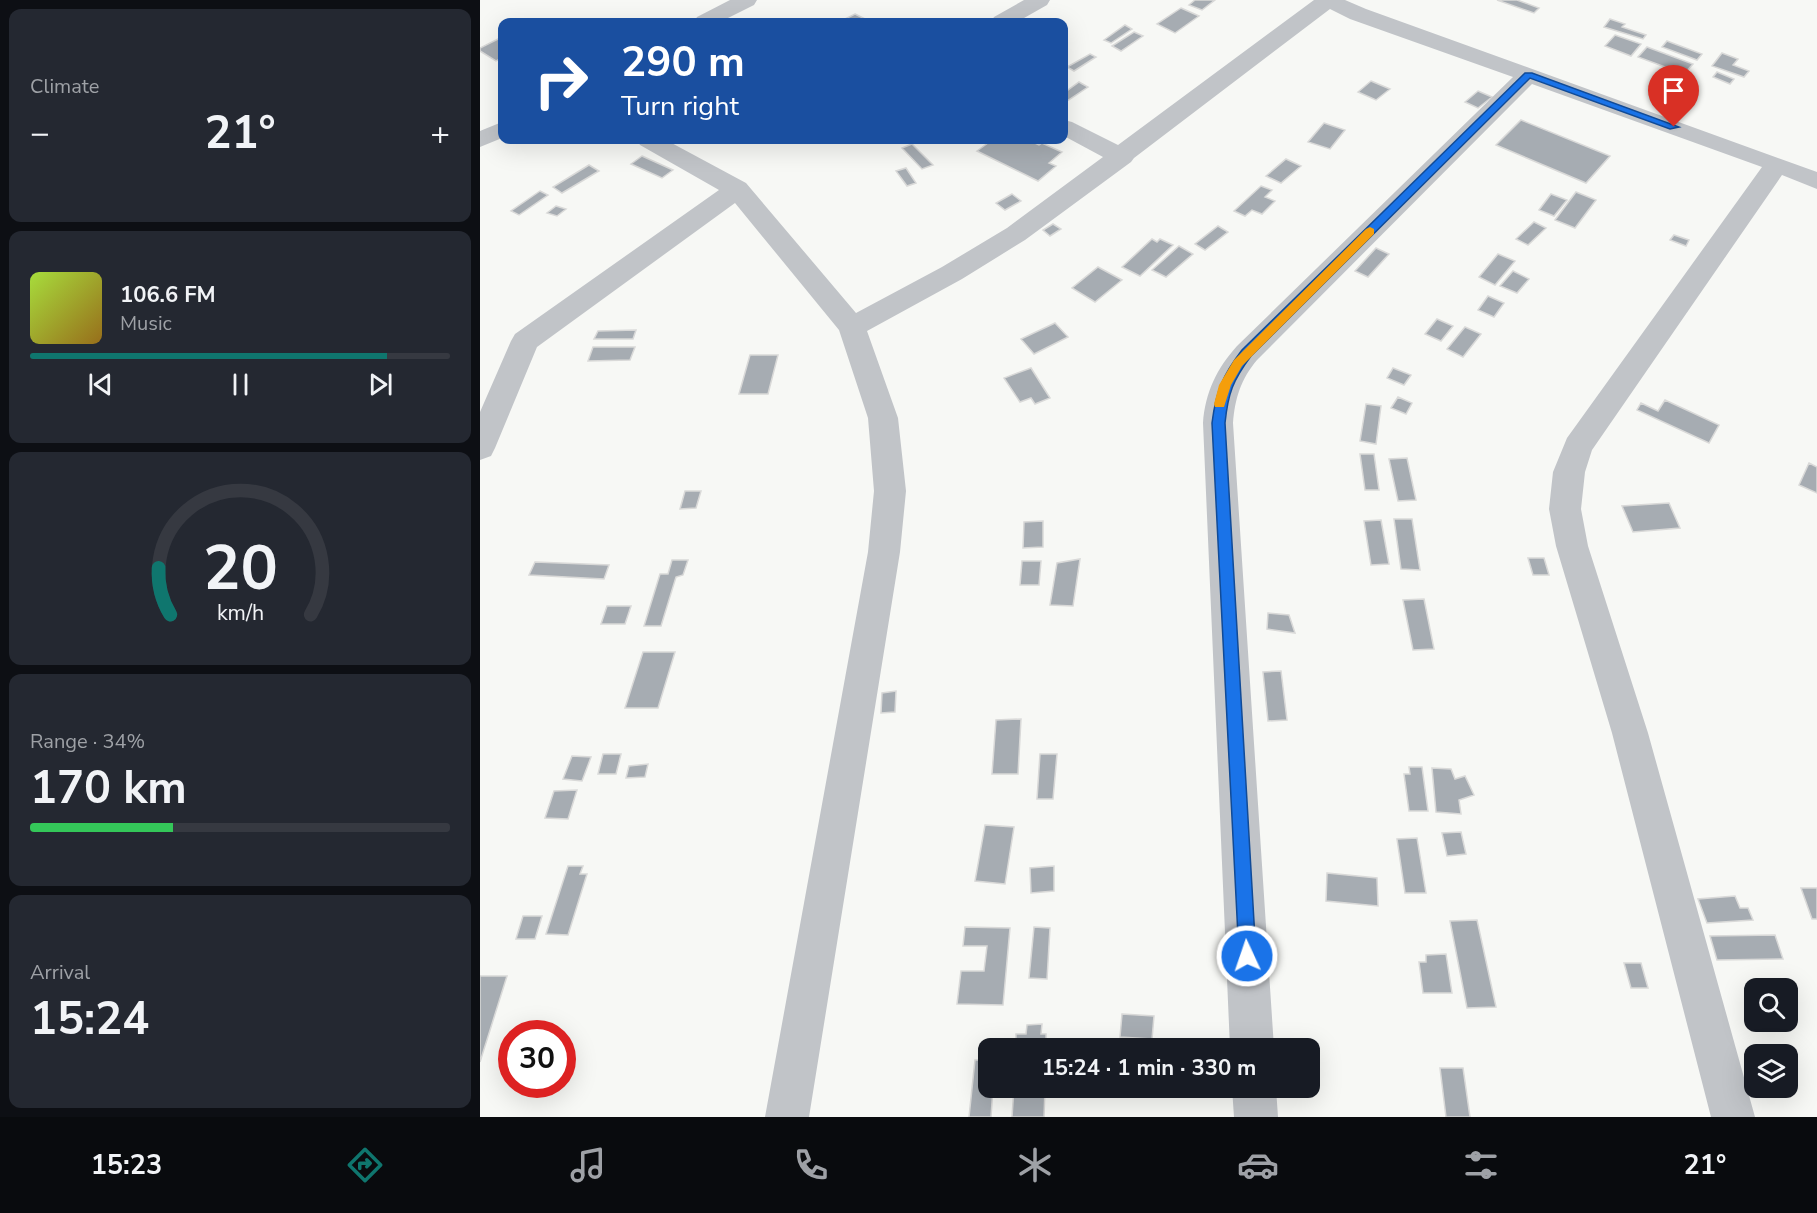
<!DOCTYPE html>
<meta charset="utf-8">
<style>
body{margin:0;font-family:"Nunito Sans",sans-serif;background:#242831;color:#f1f3f6;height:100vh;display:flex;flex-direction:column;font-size:22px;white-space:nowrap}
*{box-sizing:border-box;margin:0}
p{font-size:20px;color:#9ea1a6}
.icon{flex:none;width:33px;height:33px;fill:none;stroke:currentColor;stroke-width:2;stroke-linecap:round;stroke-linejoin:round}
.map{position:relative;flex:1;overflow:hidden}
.drawer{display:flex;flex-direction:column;gap:9px;padding:9px;background:#0d0f14;width:480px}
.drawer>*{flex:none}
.guide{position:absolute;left:18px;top:18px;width:570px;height:126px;border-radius:12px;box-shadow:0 6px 24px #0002;background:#1a4fa0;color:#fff;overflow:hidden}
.fabs{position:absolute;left:1264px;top:978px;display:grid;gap:12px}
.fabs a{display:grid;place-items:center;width:54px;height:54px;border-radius:12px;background:#171b24;box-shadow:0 6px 24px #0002;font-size:30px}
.speed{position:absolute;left:18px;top:1020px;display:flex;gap:12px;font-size:30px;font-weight:700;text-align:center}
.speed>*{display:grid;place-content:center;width:78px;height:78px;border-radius:50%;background:#171b24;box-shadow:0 6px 24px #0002;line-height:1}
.speed .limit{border:9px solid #d22;background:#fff;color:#111}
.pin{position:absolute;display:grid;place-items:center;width:51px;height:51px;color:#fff;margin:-62px -26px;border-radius:50% 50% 50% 0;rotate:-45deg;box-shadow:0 0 6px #0007}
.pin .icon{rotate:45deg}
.me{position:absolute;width:66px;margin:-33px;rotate:357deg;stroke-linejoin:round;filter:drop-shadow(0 0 4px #0008)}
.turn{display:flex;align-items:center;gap:21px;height:126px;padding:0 24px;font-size:27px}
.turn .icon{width:78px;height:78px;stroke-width:2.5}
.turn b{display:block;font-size:42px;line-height:51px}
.big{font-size:45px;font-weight:700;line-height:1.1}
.drawer .card{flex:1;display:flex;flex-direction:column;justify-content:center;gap:9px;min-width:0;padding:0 21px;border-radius:12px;background:#242831}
.drawer .dial{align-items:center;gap:0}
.dial svg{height:156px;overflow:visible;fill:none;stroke:#363941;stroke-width:7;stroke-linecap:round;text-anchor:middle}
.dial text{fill:#f1f3f6;stroke:none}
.song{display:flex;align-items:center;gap:18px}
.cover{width:72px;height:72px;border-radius:9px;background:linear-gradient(135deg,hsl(80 70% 55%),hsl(40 70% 35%))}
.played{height:6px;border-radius:3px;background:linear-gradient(90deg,#0f766e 85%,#363941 85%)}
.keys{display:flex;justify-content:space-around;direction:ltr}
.heat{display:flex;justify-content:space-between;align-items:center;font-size:33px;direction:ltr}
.charge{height:9px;border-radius:4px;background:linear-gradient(90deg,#34c759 34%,#363941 0)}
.trip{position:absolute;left:498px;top:1038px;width:342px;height:60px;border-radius:12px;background:#171b24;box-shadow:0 6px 24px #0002;font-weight:700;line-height:60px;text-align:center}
.dock{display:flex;height:96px;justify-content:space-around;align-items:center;background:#090b0e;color:#9ea1a6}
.dock .icon{width:42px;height:42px}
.dock .current{color:#0f766e}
.dock b{font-size:27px;color:#f1f3f6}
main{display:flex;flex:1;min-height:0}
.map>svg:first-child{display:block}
.building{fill:#a6acb2;stroke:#d9d9d8;stroke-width:1.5}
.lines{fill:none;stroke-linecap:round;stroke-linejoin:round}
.minor{fill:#c1c4c8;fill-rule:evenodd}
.route{fill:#1a73e8;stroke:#114b97;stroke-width:1.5}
.slow{fill:#f59e0b}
</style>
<main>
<section class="drawer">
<div class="card"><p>Climate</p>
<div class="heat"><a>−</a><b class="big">21°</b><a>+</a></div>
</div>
<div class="card">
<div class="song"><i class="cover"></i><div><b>106.6 FM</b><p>Music</p></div></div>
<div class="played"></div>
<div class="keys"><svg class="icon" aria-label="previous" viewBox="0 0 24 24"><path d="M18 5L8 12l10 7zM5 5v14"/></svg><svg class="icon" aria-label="pause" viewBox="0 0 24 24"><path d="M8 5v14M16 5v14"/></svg><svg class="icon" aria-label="next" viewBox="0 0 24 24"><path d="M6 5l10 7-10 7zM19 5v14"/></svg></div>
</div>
<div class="card dial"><svg viewBox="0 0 100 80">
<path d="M14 69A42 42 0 1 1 86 69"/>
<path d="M14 69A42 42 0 0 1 8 45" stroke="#0f766e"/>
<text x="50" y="56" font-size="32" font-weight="700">20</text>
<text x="50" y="72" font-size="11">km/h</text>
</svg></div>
<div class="card"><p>Range · 34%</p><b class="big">170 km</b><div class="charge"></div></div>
<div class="card"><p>Arrival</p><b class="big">15:24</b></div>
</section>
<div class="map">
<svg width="1337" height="1117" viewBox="0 0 1337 1117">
<rect width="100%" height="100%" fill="#f7f8f5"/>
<path class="building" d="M715,0h20l-13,10 -13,-5z
M1017,0h20l22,8 -5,5z
M701,8l18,8 -24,17 -18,-9z
M375,14l14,7 -30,1z
M1130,19l15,5 -3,3 24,8 -3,4 -39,-12z
M645,25l7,4 -21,14 -7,-3z
M654,32l9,4 -22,15 -9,-5z
M1135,35l26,9 -10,12 -26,-10z
M22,37v21l-6,3 -16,-10v-3z
M1187,41l35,13 -5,6 -35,-13z
M1167,47l46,17 -9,10 -46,-17z
M1242,53l16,6 -5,6 16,6 -5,6 -32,-11z
M610,54l6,3 -22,14 -7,-4z
M1237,72l17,7 -4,5 -17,-7z
M891,81l19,8 -14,11 -18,-8z
M599,82l9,5 -24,16v-10z
M998,91l14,6 -14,11 -13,-6z
M1041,120l89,36 -24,27 -90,-38z
M844,123l21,7 -15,19 -22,-7z
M512,140h36l11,5 3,-2 20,9 -13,11 7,3 -18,15 -61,-30z
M432,144l21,21 -11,4 -20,-21z
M162,156l31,14 -11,8 -31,-14z
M806,159l15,7 -20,17 -15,-7z
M109,165l10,6 -37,22 -9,-6z
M426,168l10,15 -9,3 -11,-15z
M781,186l11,4 -7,7 10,4 -13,13 -10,-4 -7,6 -11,-5z
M60,191l8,4 -29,20 -8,-4z
M1096,192l20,8 -21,28 -20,-8z
M532,194l9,7 -16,9 -9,-7z
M1071,194l16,6 -13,16 -15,-6z
M76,206l10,3 -9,7 -10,-3z
M1054,222l12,6 -18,17 -12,-6z
M573,224l8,5 -11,7 -7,-6z
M738,226l10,6 -23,18 -10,-6z
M1194,235l15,5 -3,6 -16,-6z
M672,239l5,3 3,-3 13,6 -33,31 -18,-9z
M699,246l14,8 -27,23 -14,-7z
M896,248l13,6 -21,23 -13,-6z
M1018,254l17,7 -20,24 -16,-8z
M618,267l24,13 -27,22 -23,-14z
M1033,271l16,8 -12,14 -17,-7z
M1008,296l16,7 -10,14 -16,-7z
M957,319l16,7 -12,15 -16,-7z
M575,323l13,14 -34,17 -13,-15z
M985,327l16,7 -18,23 -16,-8z
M156,330l-3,9h-39l4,-8z
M113,347h42l-5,13 -42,1z
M270,355h28l-10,39h-29z
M551,368l19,30 -15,6 -4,-6 -11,4 -16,-24z
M913,368l18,7 -7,10 -17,-7z
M918,397l14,6 -6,11 -15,-6z
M1185,400l54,25 -10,18 -72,-33 4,-7 17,8z
M886,404l15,2 -5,38 -16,-3z
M880,454h14l5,36h-14z
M927,458l9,42 -18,1 -9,-42z
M1329,463l8,4v26l-18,-8z
M205,491h16l-5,17 -16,1z
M1189,503l11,25 -47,4 -11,-26z
M914,519h18l8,51 -19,-1z
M901,520l8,44 -18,1 -7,-44z
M563,521v26l-20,1 1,-26z
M1048,558h16l5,17h-16z
M600,559l-7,47 -23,-1 7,-42z
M192,560h16l-5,15 -7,2 -15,49h-17l16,-52h8z
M542,561h19l-2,24h-19z
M55,562l74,3 -5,14 -75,-4z
M944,599l10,50 -21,1 -10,-50z
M127,606h24l-6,18h-24z
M788,613l21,2 6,18 -28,-4z
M163,652h32l-17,56h-33z
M801,671l6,49 -19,1 -5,-49z
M416,691l-1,21 -14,1 1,-20z
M541,719l-3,55h-26l4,-54z
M123,754h18l-5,20h-18z
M560,754h17l-4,45h-16z
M92,756l19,1 -9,24 -19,-2z
M168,764l-3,13 -19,1 3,-12z
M929,767h13l6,44h-19l-5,-37h6z
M952,768l19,1 4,10 10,-3 9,19 -15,5 2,14 -25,-2z
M97,790l-9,29 -23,-1 9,-27z
M505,825l29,2 -9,57 -30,-3z
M981,832l5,22 -19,2 -5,-23z
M937,838l9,55h-21l-8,-54z
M88,866h15l-3,8h7l-19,61 -22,-1z
M574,866v25l-23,2 -1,-25z
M847,873l50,5 1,28 -52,-5z
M1321,888h16v31h-5z
M1255,896l5,12h8l5,12 -46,3 -9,-24z
M43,916h19l-7,23h-19z
M997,920l19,87 -29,1 -17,-87z
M485,927l45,1 -7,77 -46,-1 4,-33h23l3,-25h-24z
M554,927l16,1 -3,51 -18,-1z
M1295,935l8,24 -66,1 -7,-24z
M966,954l6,39h-29l-4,-31h7v-7z
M1144,963h17l7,25h-17z
M0,976h27l-27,86z
M642,1014l32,2 -2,23 -32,-2z
M562,1024l-1,10h5v14h-30v-14h10l1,-9z
M495,1060h13v28h5l-2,29h-22z
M960,1068h23l7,49h-24z
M534,1088h31l-1,29h-32z"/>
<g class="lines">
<path class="minor" d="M250,0h27l-3,5 -34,17h-26l3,-5z
M544,0h26l-3,5 -30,17h-26l3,-5z
M834,0h31l21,9 451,163v17l-35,-14 -190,275 -7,22 -4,37 7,37 60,187 107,384h-44l-99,-384 -56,-187 -7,-37 4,-37 14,-34 195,-271 -230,-83 -275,276c-16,19 -22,38 -24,63l41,625h-44l-27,-625c2,-30 14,-55 34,-77l276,-269 -163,-58 -20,-10 -196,149 -3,4 -106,78 -63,39 -95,52 31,87 8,73 -6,61 -91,565h-44l103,-565 6,-61 -6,-73 -29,-88 -104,-127 -198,144 -42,101 -4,8 -11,4v-48l31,-71 4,-7 204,-144 -79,-45 -3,-5h29l80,43 110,130 86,-46 65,-39 96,-71 -39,-21v-16l8,2 46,23z
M22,122v16l-22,9v-16z
M752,1088h44l2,29h-44z"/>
</g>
<path class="route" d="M1045,73h7l147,54 -9,2 -140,-51 -279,278c-18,24 -23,37 -26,67l31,533 -3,6 -6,2 -6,-2 -2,-6 -27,-533c4,-32 11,-48 30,-73z"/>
<path class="slow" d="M890,227l4,2v5l-132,132 -11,19 -7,22h-9l-1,-3 5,-19 15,-25 132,-131z"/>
</svg>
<div class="fabs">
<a><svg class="icon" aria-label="search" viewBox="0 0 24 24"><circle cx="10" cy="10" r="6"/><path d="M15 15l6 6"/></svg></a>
<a><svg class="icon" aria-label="layers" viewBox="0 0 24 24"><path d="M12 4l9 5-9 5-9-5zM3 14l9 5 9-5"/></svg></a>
</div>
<div class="speed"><div class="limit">30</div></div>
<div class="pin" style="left:1194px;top:127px;background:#d93025"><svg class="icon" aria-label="arrive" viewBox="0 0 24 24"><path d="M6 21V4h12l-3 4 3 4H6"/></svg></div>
<svg class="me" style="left:767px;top:956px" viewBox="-20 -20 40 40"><circle r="17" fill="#1a73e8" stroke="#fff" stroke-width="3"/><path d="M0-11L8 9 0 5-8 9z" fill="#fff"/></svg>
<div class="trip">15:24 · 1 min · 330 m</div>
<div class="guide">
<div class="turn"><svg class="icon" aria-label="right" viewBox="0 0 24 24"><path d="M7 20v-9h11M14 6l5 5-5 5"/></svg><div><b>290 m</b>Turn right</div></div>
</div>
</div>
</main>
<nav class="dock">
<b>15:23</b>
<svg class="icon current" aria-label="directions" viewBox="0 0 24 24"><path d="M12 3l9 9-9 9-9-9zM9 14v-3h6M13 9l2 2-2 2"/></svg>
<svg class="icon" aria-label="music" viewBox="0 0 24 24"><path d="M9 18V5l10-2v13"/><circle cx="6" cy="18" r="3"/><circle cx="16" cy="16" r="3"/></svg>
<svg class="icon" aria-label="phone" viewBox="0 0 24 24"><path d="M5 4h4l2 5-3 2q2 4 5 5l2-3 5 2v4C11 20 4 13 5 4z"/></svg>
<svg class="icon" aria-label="climate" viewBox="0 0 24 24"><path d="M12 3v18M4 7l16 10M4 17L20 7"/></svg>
<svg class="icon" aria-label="car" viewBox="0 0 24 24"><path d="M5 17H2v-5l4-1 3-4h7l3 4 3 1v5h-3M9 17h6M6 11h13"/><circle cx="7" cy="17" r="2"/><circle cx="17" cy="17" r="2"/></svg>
<svg class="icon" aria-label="filters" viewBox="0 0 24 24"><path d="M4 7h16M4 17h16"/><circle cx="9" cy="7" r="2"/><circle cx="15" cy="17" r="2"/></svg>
<b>21°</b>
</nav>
